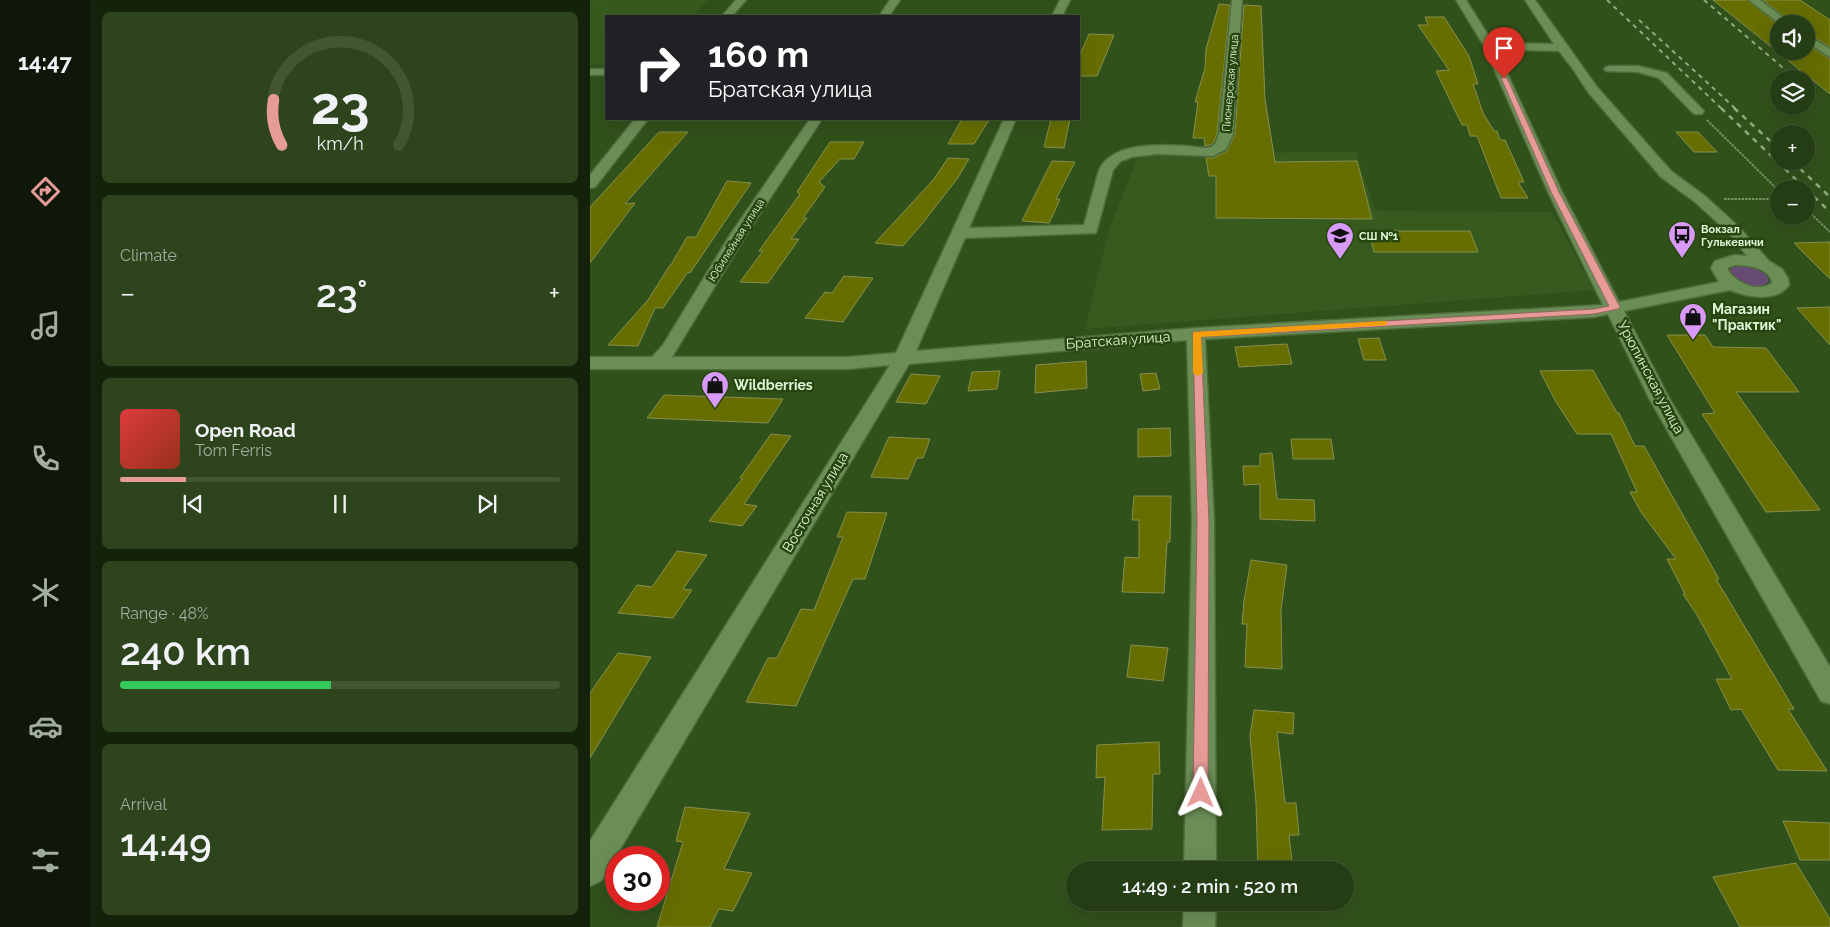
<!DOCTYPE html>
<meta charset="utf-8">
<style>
body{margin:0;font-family:Raleway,sans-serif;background:#2d441d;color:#f1f3f6;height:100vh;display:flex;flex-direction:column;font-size:19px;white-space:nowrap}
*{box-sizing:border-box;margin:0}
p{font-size:16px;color:#a3aea0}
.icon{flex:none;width:28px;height:28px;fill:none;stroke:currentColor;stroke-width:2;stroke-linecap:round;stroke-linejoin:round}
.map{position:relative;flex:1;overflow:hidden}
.sheet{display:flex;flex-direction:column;gap:12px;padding:12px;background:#14220b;width:500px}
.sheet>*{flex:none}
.hud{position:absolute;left:15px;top:15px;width:475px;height:105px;border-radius:0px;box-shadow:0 5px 20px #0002,0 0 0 1px #425634;background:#202124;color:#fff;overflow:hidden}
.controls{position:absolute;left:1180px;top:15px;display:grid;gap:10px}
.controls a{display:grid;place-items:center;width:45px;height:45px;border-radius:50%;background:#253d14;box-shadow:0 5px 20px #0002,0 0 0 1px #425634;font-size:25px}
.speed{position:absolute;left:15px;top:846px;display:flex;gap:10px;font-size:25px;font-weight:700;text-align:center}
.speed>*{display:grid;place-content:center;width:65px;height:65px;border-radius:50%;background:#253d14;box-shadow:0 5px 20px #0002,0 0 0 1px #425634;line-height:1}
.speed .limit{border:8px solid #d22;background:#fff;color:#111}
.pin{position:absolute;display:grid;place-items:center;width:42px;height:42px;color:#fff;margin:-51px -21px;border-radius:50% 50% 50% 0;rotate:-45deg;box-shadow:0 0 5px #0007}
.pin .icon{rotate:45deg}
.me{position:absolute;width:55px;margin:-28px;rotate:1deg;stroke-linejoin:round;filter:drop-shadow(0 0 4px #0008)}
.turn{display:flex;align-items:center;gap:18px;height:105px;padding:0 20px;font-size:22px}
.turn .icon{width:65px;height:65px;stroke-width:2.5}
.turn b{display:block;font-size:35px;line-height:42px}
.big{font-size:38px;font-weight:600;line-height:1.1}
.sheet .widget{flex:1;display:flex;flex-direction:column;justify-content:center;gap:8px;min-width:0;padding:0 18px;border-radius:8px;background:#2d441d}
.sheet .dial{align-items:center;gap:0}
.dial svg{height:130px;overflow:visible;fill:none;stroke:#425634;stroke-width:7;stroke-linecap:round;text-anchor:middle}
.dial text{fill:#f1f3f6;stroke:none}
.song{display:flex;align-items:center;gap:15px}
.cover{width:60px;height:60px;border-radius:8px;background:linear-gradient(135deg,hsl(0 70% 55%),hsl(10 70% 35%))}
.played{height:5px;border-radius:2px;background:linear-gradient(90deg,#e69b98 15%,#425634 15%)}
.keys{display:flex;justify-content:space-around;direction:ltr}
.heat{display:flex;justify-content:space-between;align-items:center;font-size:28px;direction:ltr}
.charge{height:8px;border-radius:4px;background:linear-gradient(90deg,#34c759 48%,#425634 0)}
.trip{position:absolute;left:476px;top:861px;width:288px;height:50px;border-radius:25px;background:#253d14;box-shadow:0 5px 20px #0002,0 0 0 1px #425634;font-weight:600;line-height:50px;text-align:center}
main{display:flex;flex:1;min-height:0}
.dock{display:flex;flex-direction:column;width:90px;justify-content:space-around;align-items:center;background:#0f1808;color:#a3aea0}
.dock .icon{width:35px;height:35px}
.dock .active{color:#e69b98}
.dock b{font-size:22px;color:#f1f3f6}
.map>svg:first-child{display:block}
.built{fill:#375b1e}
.green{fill:#674b74}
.building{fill:#666e00;stroke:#878f4d}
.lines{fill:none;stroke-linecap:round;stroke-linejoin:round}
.minor-casing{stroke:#4f6b3c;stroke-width:3}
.path{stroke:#769164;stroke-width:2;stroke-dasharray:2.5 1;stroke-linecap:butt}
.minor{fill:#6b8e56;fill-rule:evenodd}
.rail-far1{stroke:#90aa81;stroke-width:2;stroke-dasharray:4.5 4.5;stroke-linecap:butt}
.rail{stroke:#90aa81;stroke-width:2.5;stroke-dasharray:5.5 5.5;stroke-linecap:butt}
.route{fill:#e69b98;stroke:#966563}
.slow{fill:#f59e0b}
.labels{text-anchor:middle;stroke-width:5;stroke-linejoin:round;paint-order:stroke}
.far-street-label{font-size:11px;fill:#e0f4d6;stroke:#27460f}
.far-poi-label{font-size:11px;font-weight:bold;fill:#e0f4d6;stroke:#27460f;text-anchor:start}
.poi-label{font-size:14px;font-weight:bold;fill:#e0f4d6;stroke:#27460f;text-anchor:start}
.street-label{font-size:14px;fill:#e0f4d6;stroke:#27460f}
</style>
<main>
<nav class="dock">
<b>14:47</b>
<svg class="icon active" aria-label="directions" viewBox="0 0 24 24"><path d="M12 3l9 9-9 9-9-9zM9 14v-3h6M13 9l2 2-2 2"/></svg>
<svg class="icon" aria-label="music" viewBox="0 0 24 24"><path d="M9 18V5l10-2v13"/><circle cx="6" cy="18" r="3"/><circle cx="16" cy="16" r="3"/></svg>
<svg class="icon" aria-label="phone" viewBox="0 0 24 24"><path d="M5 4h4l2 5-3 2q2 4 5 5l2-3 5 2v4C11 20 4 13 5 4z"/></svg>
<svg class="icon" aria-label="climate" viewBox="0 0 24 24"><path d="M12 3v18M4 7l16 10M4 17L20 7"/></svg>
<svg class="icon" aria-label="car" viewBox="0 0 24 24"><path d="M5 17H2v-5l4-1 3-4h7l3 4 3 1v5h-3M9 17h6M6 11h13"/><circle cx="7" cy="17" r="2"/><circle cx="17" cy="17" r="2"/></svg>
<svg class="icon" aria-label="filters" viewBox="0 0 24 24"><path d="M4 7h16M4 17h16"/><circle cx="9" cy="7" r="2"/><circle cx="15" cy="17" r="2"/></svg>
</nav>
<section class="sheet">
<div class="widget dial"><svg viewBox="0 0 100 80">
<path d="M14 69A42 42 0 1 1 86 69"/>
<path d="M14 69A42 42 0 0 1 9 41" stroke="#e69b98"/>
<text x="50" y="56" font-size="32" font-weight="700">23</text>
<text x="50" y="72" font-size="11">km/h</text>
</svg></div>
<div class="widget"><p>Climate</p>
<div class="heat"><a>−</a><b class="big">23°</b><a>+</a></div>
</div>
<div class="widget">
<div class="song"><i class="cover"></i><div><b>Open Road</b><p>Tom Ferris</p></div></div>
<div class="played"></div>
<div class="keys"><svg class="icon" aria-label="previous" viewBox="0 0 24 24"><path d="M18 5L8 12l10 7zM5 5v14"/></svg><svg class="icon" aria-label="pause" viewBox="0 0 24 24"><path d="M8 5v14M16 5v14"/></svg><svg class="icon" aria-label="next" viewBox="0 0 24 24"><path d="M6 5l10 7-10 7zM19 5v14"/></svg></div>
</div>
<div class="widget"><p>Range · 48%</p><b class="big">240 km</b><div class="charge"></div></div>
<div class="widget"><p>Arrival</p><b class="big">14:49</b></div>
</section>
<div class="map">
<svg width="1240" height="927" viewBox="0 0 1240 927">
<rect width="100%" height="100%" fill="#31511b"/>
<path class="built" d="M0,0h118l-16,16h-86v49h-16z
M766,152l19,59 177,1 42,78 -509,39 24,-99 30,-76z"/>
<path class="green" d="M1147,266c12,-1 28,2 32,15 -10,13 -32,1 -40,-9l3,-5z"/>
<path class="building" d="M1123,0h34l32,25v26h27v-7l24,15v35z
M1173,0h37l30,20v27l-24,-15v-8h-12z
M629,4l11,1 -13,129 -4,10 -8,2 -1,-8h-11l5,-36h-3l10,-34 1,-19z
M654,5l17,1 4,93 10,63 82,-1 15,58 -156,-1v-42h-7l-3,-18h8l13,-7 8,-17z
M835,17h19l25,39 9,28h-5l10,29 11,18h3l3,9h5l19,42h-6l10,16h-27l-24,-62h-7l-3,-11h-5l-26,-54 13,-1 -31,-45h10z
M499,34l25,1 -17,41h-18v-19z
M372,119l27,1 -15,24h-26z
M461,119h19l-6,29 -20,-1z
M69,132h29l-63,72 10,-1 -45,60v-56z
M1086,132h22l19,20h-23z
M240,142h34l-10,17h-14l-21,23 6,5 -22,31h4l-16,21h8l-31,44 -28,-1 23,-31h-4l41,-57 -3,-2z
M358,158l21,1 -12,20 -35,45 -19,22 -28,-3 59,-64z
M462,161l23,1 -19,37h4l-7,16 -4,8 -27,-2z
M137,181l24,2 -61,90 -2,-1 -25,36h-8l-17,38 -30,-1 40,-45 22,-35h1l16,-28h9z
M779,231h101l8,21h-104z
M1240,242v37l-36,-36z
M254,276l29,2 -30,44 -38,-4 20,-26 7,1z
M1240,307v38l-33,-37z
M1077,335h38l8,12 53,1 33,44h-63l84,118 -54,2 -64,-98 13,-1z
M789,338l7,22h-22l-6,-21z
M697,344l5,20 -53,3 -4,-20z
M496,361l1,27 -52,5 1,-28z
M1003,370l24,43h2l16,33h9l75,133h-3l78,130h-6l39,62 -49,-1 -37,-61 -10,1 -15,-31h16l-35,-64 -14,-21h2l-18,-35h9l-35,-47 -11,-20h7l-26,-58h-34l-21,-32 -16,-31z
M410,371l-3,18 -29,2 4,-19z
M566,373l4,16 -17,2 -3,-17z
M321,374l29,2 -14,28 -30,-2z
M74,395l119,4 -15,24 -121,-5z
M580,428l1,28 -33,1v-28z
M181,434l20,2 -47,68 13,2 -15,20 -33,-5 33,-42 -2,-1z
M299,437l41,2 -7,19h-6l-9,21 -37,-2z
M701,439h40l3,20h-41z
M682,453l5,46 37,1 1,21 -55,-2v-35l-16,1 -1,-19h17v-12z
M544,496h37l-1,46h-3l-3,51 -42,-1 3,-35 14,1v-38h-7z
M257,512l40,1 -22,66h-12l-57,127 -50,-4 22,-44h9l24,-49 13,1 29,-73h-6z
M87,551l30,4 -24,34 9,1 -19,28 -55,-5 19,-28 15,2z
M661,560l36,5 -6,45 1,59 -37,-2 2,-43h-5l2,-23z
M541,645l37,3 -5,33 -36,-4z
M28,653l33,4 -61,101v-65z
M664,710l40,3 -1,21 -16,-2 8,71h11l3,32h-10l4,35h-35l-2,-67 -6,-67z
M569,742l1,32h-7l-1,55 -50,1 3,-53 -9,1 1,-33z
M95,807l65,6 -26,56 28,4 -19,38 -14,-2 -9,18h-53l26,-85 -7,-1z
M1193,821l47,2v37h-30z
M1206,863l34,56v8h-90l-27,-50z"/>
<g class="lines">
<defs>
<path id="minor" d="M146,0h10l-14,16h-10z
M300,0h10l-11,16h-10z
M470,0h10l-8,16h-10z
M642,0h10l-9,134 -7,15 -13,7 -56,-2 -25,3 -11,4 -8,9 -17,63 -131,5 -49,113 280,-23 407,-23 -55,-113 -64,-146 -28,-46h10l27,43 61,1 -29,-44h10l62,87 74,84 34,25 34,31 30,34 13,8 6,9 1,7c-12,18 -42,12 -59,5l-106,21 45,87 161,269v37l-9,-3 -172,-303 -41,-84 -14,3 -389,22 9,183 2,348h-32l8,-348 -5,-182 -278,24 -308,517 -11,5v-45l300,-476 -42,4h-258v-12h62l11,-12 67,-110 80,-116h12l-76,116 -74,122h176l48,-4 108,-234h12l-47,109 115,-3 15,-55c14,-29 62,-25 89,-24 7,1 18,3 23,1 5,-2 6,-8 8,-13zM906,49l63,2 14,18 15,23 73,85 34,25 34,31 18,23 -13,-1 -19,6 -4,7 8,14 -100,20 -57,-110zM1145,265c13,0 35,3 37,18 -14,10 -38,0 -45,-15z
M1159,0h11l32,24h-12z
M1216,34l24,15v8l-24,-15z
M1020,66h28l29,7 37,38 -2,3h-8l-35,-36 -21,-6 -32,-1 -2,-2 2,-2z
M0,69h16v6h-16z
M45,119h13l-53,68 -5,1v-13z
M594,902h32l-1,25h-32z"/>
</defs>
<use href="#minor" class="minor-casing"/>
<path class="path" d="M1117,120l72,71
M1134,199h55
M1216,209l24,23"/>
<use href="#minor" class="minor"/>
<path class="rail-far1" d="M1017,0l115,109
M1114,0l92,79
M1049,20l97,89
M1216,87l2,2"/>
<path class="rail" d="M1131,108l85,81
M1144,108l45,41
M1202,161l38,36
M1216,189l24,23"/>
</g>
<path class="route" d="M914,77l3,1 52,114 61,115 -2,2 -24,5 -393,23 8,185 -1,271 -2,5 -5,3 -6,-3 -2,-5 4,-271 -4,-190 401,-23 15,-3 -58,-114 -50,-114z"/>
<path class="slow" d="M794,321h3v4l-186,12 2,36 -5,3 -5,-3v-41z"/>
<defs>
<symbol id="bus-pin" viewBox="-11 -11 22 30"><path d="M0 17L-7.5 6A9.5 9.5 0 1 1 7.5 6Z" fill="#d99af7" stroke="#27460f"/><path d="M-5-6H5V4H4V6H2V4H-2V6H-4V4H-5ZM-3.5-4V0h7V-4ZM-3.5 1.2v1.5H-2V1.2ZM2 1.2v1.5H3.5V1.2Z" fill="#111"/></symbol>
<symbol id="school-pin" viewBox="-11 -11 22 30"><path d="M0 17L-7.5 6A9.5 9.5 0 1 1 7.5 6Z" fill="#d99af7" stroke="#27460f"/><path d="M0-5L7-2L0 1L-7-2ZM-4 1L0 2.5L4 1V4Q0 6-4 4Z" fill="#111"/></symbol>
<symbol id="shop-pin" viewBox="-11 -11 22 30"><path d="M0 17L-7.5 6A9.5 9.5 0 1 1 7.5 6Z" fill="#d99af7" stroke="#27460f"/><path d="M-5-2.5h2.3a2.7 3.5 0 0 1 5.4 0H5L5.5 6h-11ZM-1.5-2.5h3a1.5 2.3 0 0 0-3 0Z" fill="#111"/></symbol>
</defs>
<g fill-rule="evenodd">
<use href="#bus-pin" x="1076" y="219" width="32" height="43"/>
<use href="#school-pin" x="734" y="220" width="32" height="43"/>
<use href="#shop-pin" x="1087" y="301" width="32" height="43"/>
<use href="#shop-pin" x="109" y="369" width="32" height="43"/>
</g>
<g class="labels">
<g class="far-street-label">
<text transform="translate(640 83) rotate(-85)" y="4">Пионерская улица</text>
<text transform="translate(146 240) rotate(-58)" y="4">Юбилейная улица</text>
</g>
<g class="far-poi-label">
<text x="1111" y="233">Вокзал<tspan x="1111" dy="13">Гулькевичи</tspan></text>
<text x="769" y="240">СШ №1</text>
</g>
<g class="poi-label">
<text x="1122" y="314">Магазин<tspan x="1122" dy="16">"Практик"</tspan></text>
<text x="144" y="390">Wildberries</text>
</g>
<g class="street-label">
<text transform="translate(528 340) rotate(-4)" y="5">Братская улица</text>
<text transform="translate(1061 377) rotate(62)" y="5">Урюпинская улица</text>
<text transform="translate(225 502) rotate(-59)" y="5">Восточная улица</text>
</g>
</g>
</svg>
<div class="controls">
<a><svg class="icon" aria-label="sound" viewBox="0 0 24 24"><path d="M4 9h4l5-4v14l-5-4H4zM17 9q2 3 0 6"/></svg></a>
<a><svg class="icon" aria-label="layers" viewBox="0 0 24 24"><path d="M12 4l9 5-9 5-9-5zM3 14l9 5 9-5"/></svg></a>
<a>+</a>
<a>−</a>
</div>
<div class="speed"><div class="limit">30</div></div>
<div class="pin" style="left:914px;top:78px;background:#d93025"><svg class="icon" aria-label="arrive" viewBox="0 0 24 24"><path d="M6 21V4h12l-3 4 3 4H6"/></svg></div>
<svg class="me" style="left:611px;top:793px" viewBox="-20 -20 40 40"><path d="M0-17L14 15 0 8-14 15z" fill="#e69b98" stroke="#fff" stroke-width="4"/></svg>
<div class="trip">14:49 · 2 min · 520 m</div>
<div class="hud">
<div class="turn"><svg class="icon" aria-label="right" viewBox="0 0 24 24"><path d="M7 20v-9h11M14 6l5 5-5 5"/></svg><div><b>160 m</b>Братская улица</div></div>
</div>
</div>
</main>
